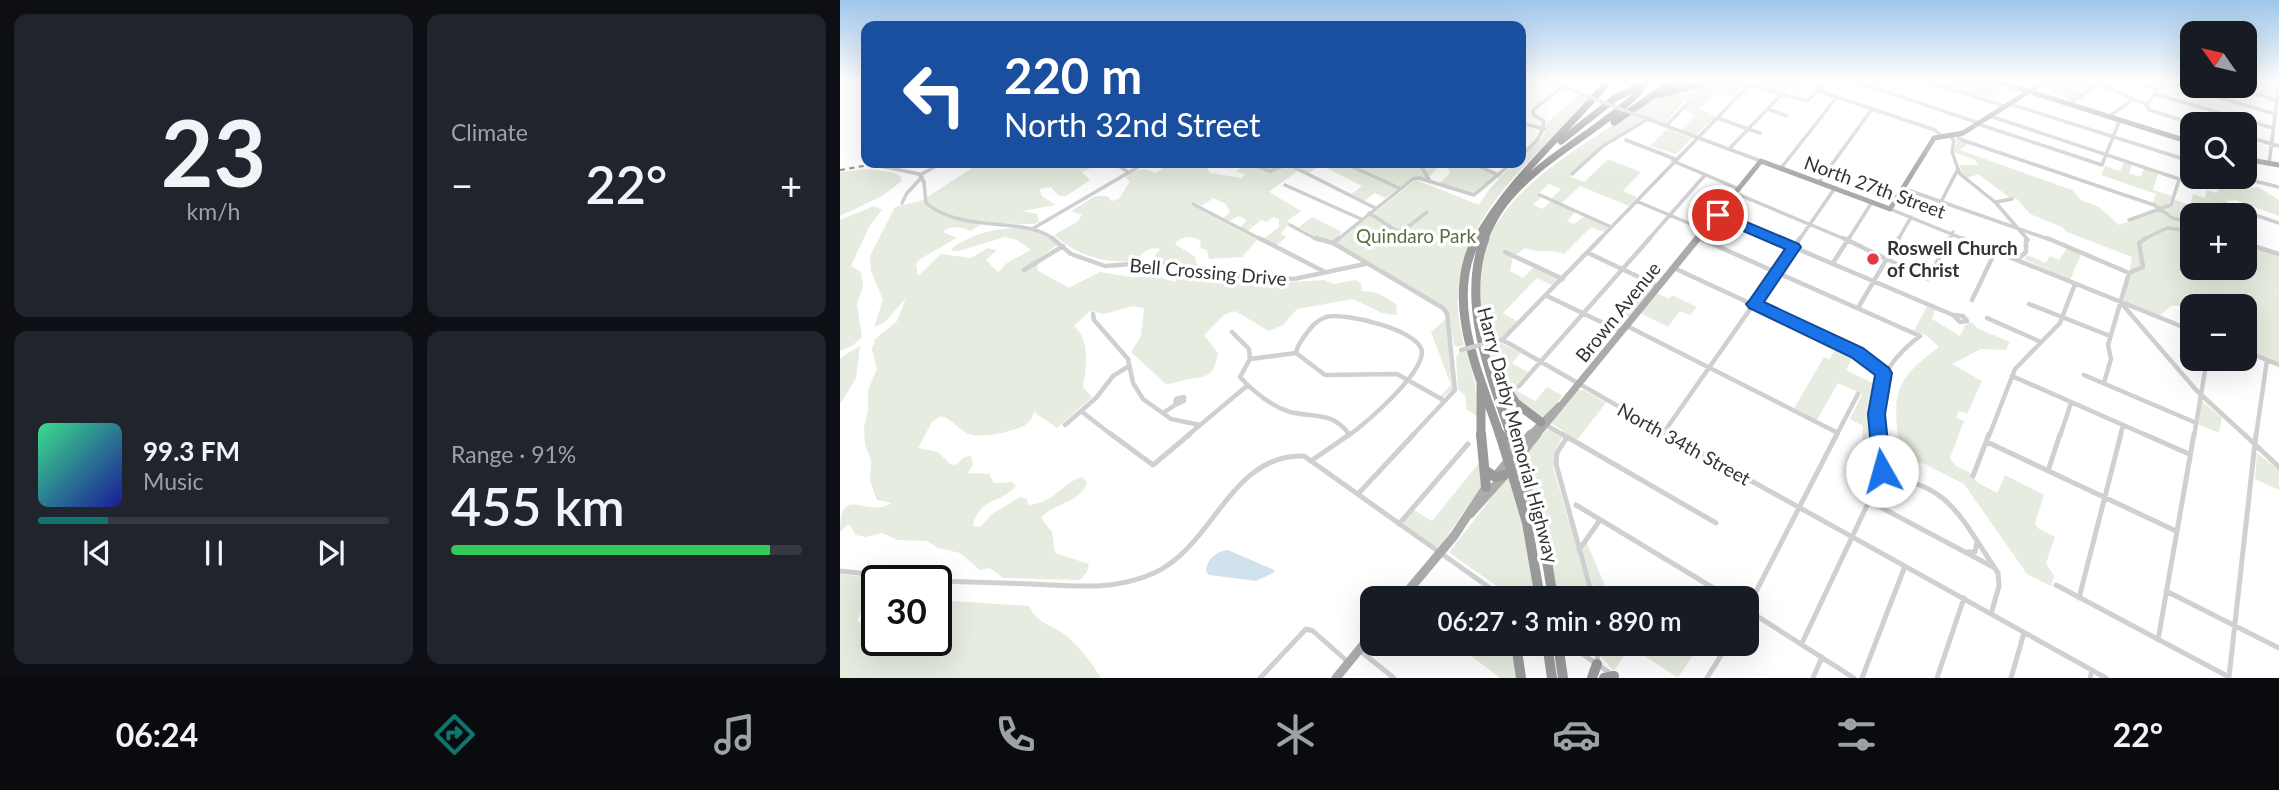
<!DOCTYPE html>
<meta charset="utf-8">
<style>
body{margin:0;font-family:Lato,sans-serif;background:#20242c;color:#f1f3f6;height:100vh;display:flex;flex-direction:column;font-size:26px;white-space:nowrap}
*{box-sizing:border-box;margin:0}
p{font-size:23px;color:#9ea1a6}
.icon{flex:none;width:38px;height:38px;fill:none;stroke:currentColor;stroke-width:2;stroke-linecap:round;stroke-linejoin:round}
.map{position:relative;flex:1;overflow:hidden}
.panel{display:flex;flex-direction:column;gap:14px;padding:14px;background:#0d0f14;width:840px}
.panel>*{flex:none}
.guide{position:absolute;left:21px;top:21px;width:665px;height:147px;border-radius:14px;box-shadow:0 7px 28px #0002;background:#1a4fa0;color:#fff;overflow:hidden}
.needle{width:46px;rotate:304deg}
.fabs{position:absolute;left:1340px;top:21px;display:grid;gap:14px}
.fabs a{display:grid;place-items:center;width:77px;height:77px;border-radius:14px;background:#171b24;box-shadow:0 7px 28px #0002;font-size:35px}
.speed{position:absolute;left:21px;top:565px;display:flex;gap:14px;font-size:35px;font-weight:700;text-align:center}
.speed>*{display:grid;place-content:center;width:91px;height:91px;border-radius:50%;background:#171b24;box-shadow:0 7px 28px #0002;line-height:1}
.speed .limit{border:4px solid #111;border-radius:10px;background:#fff;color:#111}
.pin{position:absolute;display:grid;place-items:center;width:60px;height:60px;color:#fff;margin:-30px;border:4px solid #fff;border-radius:50%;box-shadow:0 2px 7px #0007}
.me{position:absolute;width:77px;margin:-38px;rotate:353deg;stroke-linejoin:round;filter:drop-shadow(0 0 5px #0008)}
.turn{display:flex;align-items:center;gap:24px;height:147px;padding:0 28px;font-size:32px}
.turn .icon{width:91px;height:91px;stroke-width:2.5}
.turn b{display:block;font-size:49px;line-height:60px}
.big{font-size:52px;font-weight:600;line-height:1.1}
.panel .card{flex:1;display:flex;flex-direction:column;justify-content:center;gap:10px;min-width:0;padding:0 24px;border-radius:14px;background:#20242c}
.panel .dial{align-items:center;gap:0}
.dial b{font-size:91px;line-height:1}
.song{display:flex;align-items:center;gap:21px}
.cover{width:84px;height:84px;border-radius:10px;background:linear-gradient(135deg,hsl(150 70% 55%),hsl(240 70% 35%))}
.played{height:7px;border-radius:4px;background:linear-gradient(90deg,#0f766e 20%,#363941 20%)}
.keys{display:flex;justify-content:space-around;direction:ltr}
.heat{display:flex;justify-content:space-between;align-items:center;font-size:38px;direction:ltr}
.charge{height:10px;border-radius:5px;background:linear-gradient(90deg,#34c759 91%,#363941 0)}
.panel .tiles{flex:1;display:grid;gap:14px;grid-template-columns:repeat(2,1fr)}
.trip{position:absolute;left:520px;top:586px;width:399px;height:70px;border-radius:14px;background:#171b24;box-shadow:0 7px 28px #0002;font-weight:600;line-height:70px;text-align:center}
.tab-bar{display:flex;height:112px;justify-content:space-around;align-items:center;background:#090b0e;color:#9ea1a6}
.tab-bar .icon{width:49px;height:49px}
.tab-bar .current{color:#0f766e}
.tab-bar b{font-size:32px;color:#f1f3f6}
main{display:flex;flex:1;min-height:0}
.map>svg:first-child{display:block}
.green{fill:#e6ecdf}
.water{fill:#cfe2ee}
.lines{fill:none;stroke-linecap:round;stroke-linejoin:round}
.minor-far2{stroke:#d0d0d0;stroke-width:3.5}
.minor-far1{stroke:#d0d0d0;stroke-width:4.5}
.minor{stroke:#d0d0d0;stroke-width:5}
.major-far2{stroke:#ababab;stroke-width:5}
.major-far1{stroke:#ababab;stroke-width:7}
.major{stroke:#ababab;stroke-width:9}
.highway-far2{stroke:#9a9a9a;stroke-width:7}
.highway-far1{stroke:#9a9a9a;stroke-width:9}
.highway{stroke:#9a9a9a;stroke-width:10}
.rail{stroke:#888;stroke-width:2;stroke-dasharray:5 4.5;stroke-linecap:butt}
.minor-bridge-far1{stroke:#d0d0d0;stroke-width:3.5}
.minor-bridge{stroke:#d0d0d0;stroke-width:4.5}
.highway-bridge-far1{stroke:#9a9a9a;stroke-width:7}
.highway-bridge{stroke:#9a9a9a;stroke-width:10}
.route{fill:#1a73e8;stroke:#114b97;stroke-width:2}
.poi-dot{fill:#e63946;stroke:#fff;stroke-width:2.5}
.labels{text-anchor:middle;stroke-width:7;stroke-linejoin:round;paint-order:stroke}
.street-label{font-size:19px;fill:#333;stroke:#fff}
.park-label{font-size:19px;fill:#56703f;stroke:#fff}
.poi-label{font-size:19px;font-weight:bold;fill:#333;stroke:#fff;text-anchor:start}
</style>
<main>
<section class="panel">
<div class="tiles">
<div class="card dial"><b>23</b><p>km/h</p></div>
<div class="card"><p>Climate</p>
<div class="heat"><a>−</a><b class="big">22°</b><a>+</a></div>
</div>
<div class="card">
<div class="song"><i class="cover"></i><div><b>99.3 FM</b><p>Music</p></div></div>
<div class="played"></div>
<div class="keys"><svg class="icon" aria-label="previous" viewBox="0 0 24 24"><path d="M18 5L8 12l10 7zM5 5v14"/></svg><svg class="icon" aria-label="pause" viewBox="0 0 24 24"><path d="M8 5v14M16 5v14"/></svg><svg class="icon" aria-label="next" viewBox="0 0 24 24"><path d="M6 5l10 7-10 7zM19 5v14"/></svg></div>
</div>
<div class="card"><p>Range · 91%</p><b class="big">455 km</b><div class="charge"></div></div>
</div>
</section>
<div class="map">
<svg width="1439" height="678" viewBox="0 0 1439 678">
<rect width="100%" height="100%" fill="#fff"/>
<path class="green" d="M876,80h94l-10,11 -11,-3 -4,5 -37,-10 -13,13 -21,-1 -15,14 17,7 -20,19 -15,-5 15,-15 -12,-5 7,-6 -1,-4h-4l-22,24 -31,-12 25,-15z
M1115,80h34l19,6 -23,13 -34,-11z
M1212,80h10l9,4c9,-5 16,-5 26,0l-25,17 -30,-15z
M739,94l12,5c-59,61 -138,120 -133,214 1,11 4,22 6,32l-6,2 -4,-2 -7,-36 -109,-64v-4l78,-61 63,25c9,-16 24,-31 36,-42h6v-5l23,-22 3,-13z
M790,114l13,5 -43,28 -31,29 15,6 24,-23 33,13 -18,19 14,6 -8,9 -49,-20 -19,18 -10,-5 10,-10 -12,-5 -10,9 2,4 -8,8 10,4 8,-8 24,11 -8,9 7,3 11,-8 23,12 -4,4 -13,-5 -27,27c-14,-6 -25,0 -39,-6l-12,9 -3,14 13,7 11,-11 25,12 -5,7 -17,-8 -34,35 17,10 -17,15 -16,3c-39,-121 58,-171 143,-227z
M827,129l24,9v1l-15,15 -26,-8z
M1115,138l14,5 -9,7 112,40 9,10 18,7 20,18 41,-14 33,15v42h52v-24l34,11v108l-34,-13v-44h-74l-12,10 -35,-14 8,-45 -65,-25 -5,-5 -32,-13 -13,-15 -8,-2 -31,-23 -11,4 -5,-5 -2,-8h18l-3,-5 -21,-8 3,-10z
M1284,162l8,3 -3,8 11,4 4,-8 14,5 -5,16 19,6 -3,8 -8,4 -9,-4 4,-10 -55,-19 4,-9 15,5z
M140,163l112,2 -3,4 -7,3 8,8 -24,16h-7l-8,-9 -12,2 3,7 14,9 -34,6 15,3 2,8 -5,2 -50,-1 -14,8c-9,-4 -20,-6 -27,1l14,6 -37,21 -4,5 2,12 23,-22 30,4 17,-10 9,2 -11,10 12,12 9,-9 24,-13 -14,-10 -12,-3 -46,14h-7v-3c27,-20 79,-31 105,-3l-18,13 -2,12 32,18 31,-16 31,5h27l18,5v-5l6,-4 22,6 61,5 59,-4 10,4 21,-4 6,3 1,8 16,2 18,11 1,11 -15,-2 -29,-14 -56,10 -14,16 -14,6 -34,-20 -11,4 -20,20 14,18c-4,27 -15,23 -34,27 -6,1 -11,4 -18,4l-35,-32 10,-16 3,-28 -11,-2 -29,8 -14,-3 -16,15c17,15 12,40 9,61l9,10 -35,31 -23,-16c0,1 -4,10 -5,10 -8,9 -49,17 -60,12 -10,-4 -17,-15 -28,-18l-9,6 -14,26 20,4 12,12 6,1 7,-7 8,-3 2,10 -5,8 21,1 5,9 18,-1 4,4c-15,18 -37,11 -43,40l7,1 12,-13 28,-17 7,2 1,6c29,-3 31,-21 54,-28l5,5c-6,22 -35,21 -46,36l11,14 3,21 34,11 -2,8 -7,8 -77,-2 -13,-10 -10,2 -20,-17 -22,-5 -11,-7 -30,-1 -15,-7 -17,4 -9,-2 -7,-11 -9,8c0,-50 26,-13 52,-29l-15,-3 -7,-19 1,-21 -6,-15 -1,-18 4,-17v-20l9,-21 -5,-20 3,-10 22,-18 9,-23 -21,24 -11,5 9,-27 -12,-29 -1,-15 25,-49 28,-7z
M416,163h210l30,12 -23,19 -34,-10 11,-11 -3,-8 -5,-2 -16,17 -12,-3 -29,21 -10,-5 -11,8 -13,-7 11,-8 -41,-21 -15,10 -9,-4 -28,21 32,19 -14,10 3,2 -9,10 5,4 -10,9 -13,-7 16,-12v-8l-6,-2 -7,5 -5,-2 -13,11 -8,-4 7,-7 -9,-4 -8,5 -7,-3 7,-6 -4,-8 -13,-6 -11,8 -9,-4 -2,3 66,35 -15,17 -33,2 -2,-9 -7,-2 1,-7c-9,-5 -19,-6 -26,3l19,12 6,16c-18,-1 -26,-10 -49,-11l9,-12c-12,-3 -17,4 -24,12 -33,2 -56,-4 -82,-26l23,-13 5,-7 -11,-4 24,-15h12l5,5 7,-2 11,-18 -5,-4c12,-7 18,-11 30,-4l14,-9 15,3 21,-2 5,8 32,5 3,-4 -9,-3 11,-7z
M28,169l24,3 8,4 2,5 -20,15 -42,20v-44z
M1387,183l21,5 10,-1 21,13v16l-43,-16 -9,1 -2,9 -19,-7 -3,10 5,2 -24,-6 -3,11 -17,-10 8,-4 3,-6 15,5 3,-11 12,4 2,-8 9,3 7,-9z
M34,206l8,4 -12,15 -19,41 10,6 2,14 -6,18 5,33 -10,9 -12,5v-131z
M472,217l30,15 -11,10 -8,-2 -24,-13z
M1227,248l14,6 -11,26 -46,-21 3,-4 19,8 4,-7 9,4z
M800,279l14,7 -24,31 -17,-8z
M816,293l13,6 3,-4 25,12 -7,8 -10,-4 -12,16 -28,-14z
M1087,306l8,3 -3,10 28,17 5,-11 6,-3 8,7 31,13 -4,8 -25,-1 -29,15 30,17 -15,33 -8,-3 -3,6 8,4 -14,37 6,8 13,6 8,10 20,11 8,-18 39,20 -9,28 4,6 16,8 -9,26 8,13 -3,10 -24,-12 -63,-90 -39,-20 -43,-10 -1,-12 18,2c-7,-53 -3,-65 40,-97l-13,-12 -12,-4z
M606,319l7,70 -11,9 -2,-1 11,-12 -20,-53z
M661,343l20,10 -9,10 16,9 -12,13 3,3 -2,3 18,10 12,-14 16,9 -18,19 -4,2c-26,-11 -44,-44 -53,-71z
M998,345l16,9 -8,16 31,15 -3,19 3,49 -15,-3 1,-24 -13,-7 12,-25 -24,-11 -21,37 -23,-12 30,-51 5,3z
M20,346l-4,32 -16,26v-46z
M627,351l8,32 2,33 -10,-6 -2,-15 -7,-5 -2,-33 4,-5z
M738,390h6l22,13 -29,37 -26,-17z
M1361,400l21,18 -3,15 -22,-9z
M708,429l14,8 -6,12 -3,18 38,131h-33l-10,-60 -22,-74 3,-15z
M1417,453l22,17v20l-24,-11z
M639,463l3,23 -42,60 -4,1 -33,-24 11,-13 18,11z
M668,476l15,52 12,70h-21l-63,-44 -1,-3z
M747,543l18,43 19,12h-27l-15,-47z
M0,574l58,7h-21v34l-16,-3 -4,9 20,13v6l20,3 39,-3v-12l17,-16 -17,-1v-11l93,6c8,19 25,19 39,31 13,12 24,26 33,41h-261z
M616,644h56l5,34h-17z
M762,644h98l-22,34 -48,-32 -16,25 -13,-14z"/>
<path class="water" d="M388,550l44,19 3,3 -19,9 -47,-6 -3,-4c1,-12 10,-20 22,-21z"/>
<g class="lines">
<path class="minor-far2" d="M704,80l38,14
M1011,80l128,43
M1083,80l81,26
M1251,80l56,25 2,5 45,14
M1295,80l22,10
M717,85l6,-5
M1388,86l49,14
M681,89l12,-9
M979,91l116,39 7,6
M1314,94l119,34
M1170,104l183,58
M1229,104l36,-24
M1307,105l17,-24 111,33
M928,109l19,7
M1150,116l213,71 2,-10
M1270,116l23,-17
M802,117l119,44
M877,118l43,15
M681,123l23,6
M1138,124l124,41 18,-46
M826,126l23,-24
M1110,135l4,6 -2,11 8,22 35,28 33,38
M1116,135l6,5 192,65 19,13 20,6
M786,140l49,19
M1405,140l10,-1 24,7
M889,149l53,-55
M681,155c12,-10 22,-18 23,-34l-10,-6 -1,-5 29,-23
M833,161l66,28
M274,163l14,9
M331,163h35
M409,163l21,8 18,-7
M504,163l55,25
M579,163l11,18
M631,163l28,12
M448,164l87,44
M1429,164l10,-80
M40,166l39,8 5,8 2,21c38,32 100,12 128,37
M941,168l56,-71
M732,174l31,-28 43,-26
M80,175l21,-12
M1398,177l41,10
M979,182l53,-73
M445,185l76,34
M1062,188l149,52
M895,193l112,47
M700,195l71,32
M796,201l69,29
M1101,202l17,-33
M1156,202l16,-3
M62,203l5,-10 15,-16
M353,204l69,36
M1050,209l76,31
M529,213l28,18 8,-2 22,-17
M878,215l58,25
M1386,215l1,-7 4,-1 48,16
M1289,220l42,-15 8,-25
M450,225l28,15
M192,229l113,-66
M859,238l4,2
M497,240l76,-61 6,-1 55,17 38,-32
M759,240l150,-155 58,16 21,-21
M808,240l57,-65
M959,240l36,-52
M1008,240l24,-38
M1058,240l13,-23
M1109,240l4,-8
M1302,240l25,-12 26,3"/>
<path class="minor-far1" d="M212,238l19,16 34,12 40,-3 28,2 18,9 103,5 71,-15
M419,238l66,34
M475,238l18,5 110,65 4,5 8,77 -43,46
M859,238l221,98
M932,238l181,77
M1003,238l85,41 22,-41
M1122,238l231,93
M1207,238l82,35
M493,243l6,-5
M1405,243l34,11
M665,252l58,27
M748,253l70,33
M1179,258l7,-6v-14
M993,263l16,-25
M834,268l183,85 26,20
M184,270l39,-24
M1289,273l14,-6 -4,-24 7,-5
M707,296l73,35
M1132,300l24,-50
M1189,304l81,32
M1282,304l75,87 49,45
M1018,308l41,-70
M253,314l1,6 34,39 5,24 10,16 28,20 29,6
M1113,315l10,1 4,5 -7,1z
M1147,318l54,24
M787,326l211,107
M392,332l17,17 1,10
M662,340l99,-102
M652,342l10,-2 8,4 160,92
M1405,351l34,14
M456,353c1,-8 6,-13 10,-19 6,-8 10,-13 20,-17 18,-5 95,13 96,35 0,23 -56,71 -74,84
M456,353l-46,6 -10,18c13,14 31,29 50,35 24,6 42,-1 59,22
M456,353l29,22 72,-1 48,27
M1244,375l110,47
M1172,376l136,60
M1264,383l7,-24 -3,-14 21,-72
M679,386l131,-148
M344,397v4l-9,4 1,-6z
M241,411l32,25
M323,413l12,-8
M225,425l31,-27 17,-22 16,-10
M706,425l19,11
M824,432l136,-194
M347,436l61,-51
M996,436l22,-42
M1038,436c-5,-46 5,-72 42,-100
M1149,436l26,-67 45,-46 15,-39
M1220,436l11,-33
M1280,436l3,-11
M1354,436l13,-77
M1416,436l11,-76"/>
<path class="minor" d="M271,434l42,31 37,-31
M722,434l154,89
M827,434l439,244
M1304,434l45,20
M1404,434l35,33
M727,437l-10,16 -1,11 37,134
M1147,442l189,89
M471,461l39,-27
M1208,471l12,-37
M1133,476l16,-42
M1039,480c68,-5 86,45 119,93l1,13 -8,28
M518,494l56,-60
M1029,501l124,66
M736,505l154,93
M559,524l69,-80
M739,550l21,-30
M1126,552h9l2,-10
M0,571l93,10
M96,581c32,1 64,2 96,3 41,2 83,7 122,-11 59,-26 77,-120 150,-117l200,142
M1216,585l173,92 27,-243
M1326,591l113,57
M1239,598l42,-164
M906,609l108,69
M906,611l91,-177
M1318,640l36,-206
M962,643l77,-163 -1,-46
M728,644l42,29
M519,650l35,28
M742,653l8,-1 8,-8
M757,663l2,-19
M420,678l46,-49 7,2 35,31
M867,678l21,-34
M973,678l9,-21
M1022,678l43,-112
M1097,678l27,-80
M1171,678l13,-45
M1250,678l2,-8"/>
<path class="major-far2" d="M1153,80l200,63
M1405,159l34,6
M857,240l64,-79 129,48 44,-71 29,-5 84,-53"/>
<path class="major-far1" d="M689,436l30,-30
M696,436l162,-198"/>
<path class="major" d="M678,458l19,-24
M655,477l36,-43
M630,514l34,-38
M562,598l52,-62 33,-50
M496,678l36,-44"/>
<path class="highway-far2" d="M819,95l53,-15
M774,122l50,-34 17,-8
M721,141l53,-42 36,-19
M636,240c34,-62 89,-106 133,-160
M644,240c5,-10 9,-20 15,-29 34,-50 96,-76 139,-118"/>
<path class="highway-far1" d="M637,238c-34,63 3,137 23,198
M645,238c-25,64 6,137 26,198
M653,370l23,33 25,19
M641,385v51"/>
<path class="highway" d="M641,434l5,53
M660,434l4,13
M670,434l2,5
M645,470l10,7 9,-2
M683,472l24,89 6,37
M674,479l13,44 13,75
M676,644l5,34
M707,644l5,34
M718,644l5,34
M752,678l5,-14
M764,678l10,-2"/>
<path class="rail" d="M0,170l41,-7"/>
<path class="minor-bridge-far1" d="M742,94l60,23"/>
<path class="minor-bridge" d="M621,350l31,-8"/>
<path class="highway-bridge-far1" d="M826,80l28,2
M798,93l8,-13"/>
<path class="highway-bridge" d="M672,439l11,33
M664,447l10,32"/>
</g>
<linearGradient id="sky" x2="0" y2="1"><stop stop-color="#9ec6ea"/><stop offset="0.46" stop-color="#fff"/><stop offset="1" stop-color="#fff" stop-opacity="0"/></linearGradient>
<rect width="1439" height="175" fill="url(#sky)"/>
<path class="route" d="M878,210l81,34 2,3 -37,55 99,46 26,20 3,5 -7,41 6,57 -3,6 -6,2 -7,-2 -2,-6 -5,-57 7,-39 -24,-18 -102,-49 -3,-4 3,-3 36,-52 -72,-31 -2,-3z"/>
<circle class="poi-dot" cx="1033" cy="259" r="7"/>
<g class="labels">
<g class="street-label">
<text transform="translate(1035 187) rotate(20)" y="7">North 27th Street</text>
<text transform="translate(368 272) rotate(5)" y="7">Bell Crossing Drive</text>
<text transform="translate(778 312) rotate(-51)" y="7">Brown Avenue</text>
<text transform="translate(678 435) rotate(75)" y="7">Harry Darby Memorial Highway</text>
<text transform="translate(844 444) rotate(29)" y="7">North 34th Street</text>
</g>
<g class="park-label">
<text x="576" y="243">Quindaro Park</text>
</g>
<g class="poi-label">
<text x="1047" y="255">Roswell Church<tspan x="1047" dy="22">of Christ</tspan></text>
</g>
</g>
</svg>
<div class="fabs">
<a><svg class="needle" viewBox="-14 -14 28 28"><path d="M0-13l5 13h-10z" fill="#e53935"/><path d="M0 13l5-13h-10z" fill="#9ea1a6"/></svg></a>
<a><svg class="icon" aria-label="search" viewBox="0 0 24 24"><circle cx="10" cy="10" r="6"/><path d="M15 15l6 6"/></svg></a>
<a>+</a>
<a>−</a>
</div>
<div class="speed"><div class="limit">30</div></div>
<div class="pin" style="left:878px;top:215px;background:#d93025"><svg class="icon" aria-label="arrive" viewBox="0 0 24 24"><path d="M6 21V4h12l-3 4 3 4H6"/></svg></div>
<svg class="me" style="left:1042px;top:471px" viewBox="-20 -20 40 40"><circle r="19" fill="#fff"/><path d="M0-13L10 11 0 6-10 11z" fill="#1a73e8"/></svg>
<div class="trip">06:27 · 3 min · 890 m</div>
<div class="guide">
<div class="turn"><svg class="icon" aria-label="left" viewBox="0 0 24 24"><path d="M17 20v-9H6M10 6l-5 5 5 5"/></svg><div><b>220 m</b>North 32nd Street</div></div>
</div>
</div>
</main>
<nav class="tab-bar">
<b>06:24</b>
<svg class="icon current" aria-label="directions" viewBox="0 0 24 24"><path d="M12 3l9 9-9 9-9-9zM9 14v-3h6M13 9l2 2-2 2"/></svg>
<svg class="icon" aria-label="music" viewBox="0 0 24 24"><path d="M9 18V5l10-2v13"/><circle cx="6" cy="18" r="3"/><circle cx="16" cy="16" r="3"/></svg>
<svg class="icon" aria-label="phone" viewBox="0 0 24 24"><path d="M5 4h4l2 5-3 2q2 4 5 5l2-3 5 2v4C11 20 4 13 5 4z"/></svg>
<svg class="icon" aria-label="climate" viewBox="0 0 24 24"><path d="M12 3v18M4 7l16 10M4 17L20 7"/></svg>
<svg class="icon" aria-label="car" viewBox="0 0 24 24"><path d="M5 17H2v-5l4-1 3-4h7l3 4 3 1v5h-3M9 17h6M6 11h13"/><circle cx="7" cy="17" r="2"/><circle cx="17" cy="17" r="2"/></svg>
<svg class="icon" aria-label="filters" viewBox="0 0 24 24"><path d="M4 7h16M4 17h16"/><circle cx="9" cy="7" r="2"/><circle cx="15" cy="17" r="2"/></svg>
<b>22°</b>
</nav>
